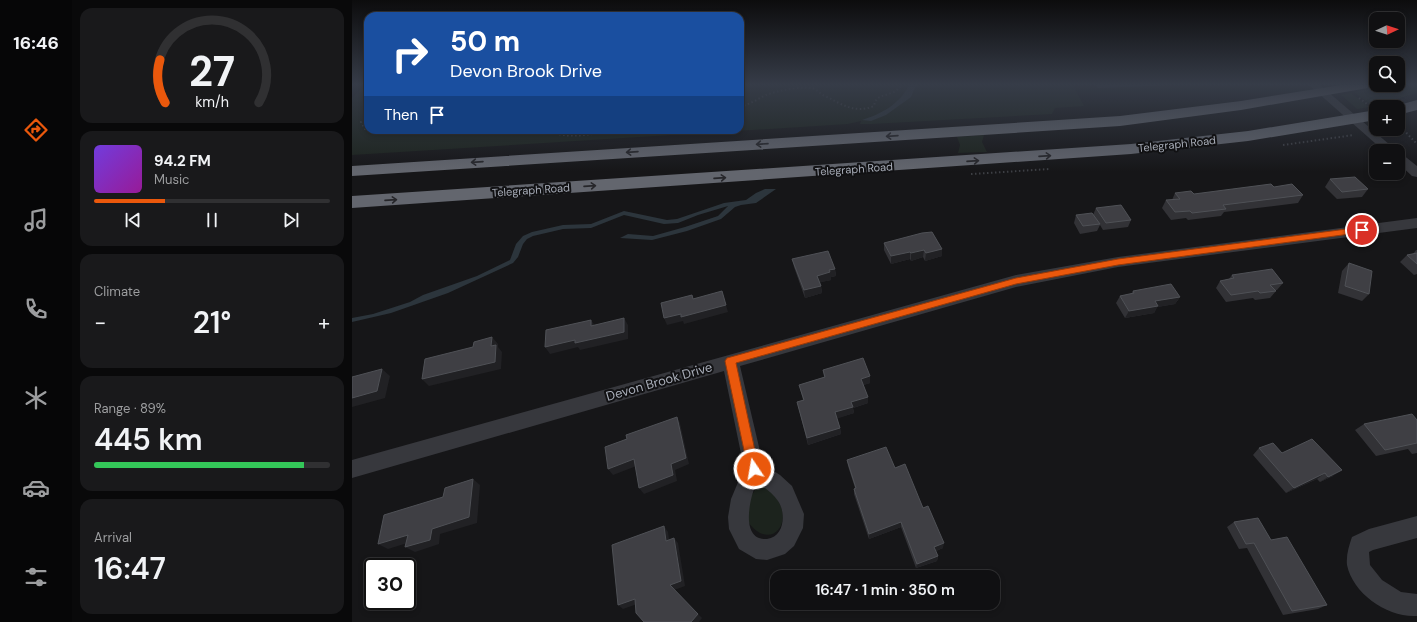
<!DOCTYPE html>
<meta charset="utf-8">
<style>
body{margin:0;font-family:"DM Sans",sans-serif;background:#19191b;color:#f1f3f6;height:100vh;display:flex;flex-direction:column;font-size:15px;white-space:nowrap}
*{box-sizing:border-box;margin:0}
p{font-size:13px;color:#9c9d9f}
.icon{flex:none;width:22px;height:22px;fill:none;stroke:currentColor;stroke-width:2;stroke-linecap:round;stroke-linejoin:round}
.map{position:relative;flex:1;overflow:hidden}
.drawer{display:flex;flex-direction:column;gap:8px;padding:8px;background:#09090a;width:280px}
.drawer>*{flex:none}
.hud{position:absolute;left:12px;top:12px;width:380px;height:122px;border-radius:12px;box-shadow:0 2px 6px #0003,0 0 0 1px #303032;background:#1a4fa0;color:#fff;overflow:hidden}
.needle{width:26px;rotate:86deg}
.fabs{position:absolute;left:1017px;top:12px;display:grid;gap:8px}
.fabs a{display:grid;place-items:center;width:36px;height:36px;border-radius:8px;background:#101012;box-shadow:0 2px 6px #0003,0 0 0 1px #303032;font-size:20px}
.speed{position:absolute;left:12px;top:558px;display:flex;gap:8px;font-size:20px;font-weight:700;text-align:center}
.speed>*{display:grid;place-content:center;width:52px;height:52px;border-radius:50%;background:#101012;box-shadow:0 2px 6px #0003,0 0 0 1px #303032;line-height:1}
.speed .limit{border:2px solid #111;border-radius:6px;background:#fff;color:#111}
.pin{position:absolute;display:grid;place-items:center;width:34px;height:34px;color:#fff;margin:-17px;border:2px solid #fff;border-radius:50%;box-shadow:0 1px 4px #0007}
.me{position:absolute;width:44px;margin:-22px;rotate:348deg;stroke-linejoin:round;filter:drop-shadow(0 0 3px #0008)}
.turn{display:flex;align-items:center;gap:14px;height:84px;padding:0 20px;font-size:18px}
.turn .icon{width:52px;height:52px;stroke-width:2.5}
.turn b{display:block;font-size:28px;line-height:34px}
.then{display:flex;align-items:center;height:38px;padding:0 20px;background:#0003;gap:8px;font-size:15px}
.big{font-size:30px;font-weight:600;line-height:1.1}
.drawer .widget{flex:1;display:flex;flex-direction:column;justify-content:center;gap:6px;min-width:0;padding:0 14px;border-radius:12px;background:#19191b}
.drawer .dial{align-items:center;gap:0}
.dial svg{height:104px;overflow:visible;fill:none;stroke:#303032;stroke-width:7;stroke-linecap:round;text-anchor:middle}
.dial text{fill:#f1f3f6;stroke:none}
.song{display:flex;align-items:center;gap:12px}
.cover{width:48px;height:48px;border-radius:6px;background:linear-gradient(135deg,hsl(260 70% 55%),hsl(300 70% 35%))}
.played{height:4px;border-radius:2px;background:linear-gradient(90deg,#ea580c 30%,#303032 30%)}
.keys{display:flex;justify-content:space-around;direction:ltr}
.heat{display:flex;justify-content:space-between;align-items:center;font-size:22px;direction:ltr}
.charge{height:6px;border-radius:3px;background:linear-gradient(90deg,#34c759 89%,#303032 0)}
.trip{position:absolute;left:418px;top:570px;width:230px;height:40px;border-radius:12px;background:#101012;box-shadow:0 2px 6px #0003,0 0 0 1px #303032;font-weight:600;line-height:40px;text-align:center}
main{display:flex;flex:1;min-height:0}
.menu{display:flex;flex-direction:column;width:72px;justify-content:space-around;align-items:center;background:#060607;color:#9c9d9f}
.menu .icon{width:28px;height:28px}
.menu .selected{color:#ea580c}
.menu b{font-size:18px;color:#f1f3f6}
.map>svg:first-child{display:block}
.green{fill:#1c231d}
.water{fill:#2c353c}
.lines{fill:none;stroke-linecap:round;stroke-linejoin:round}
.path{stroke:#3d3f44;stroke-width:2;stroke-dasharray:1.5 2.5;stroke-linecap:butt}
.minor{fill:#37383d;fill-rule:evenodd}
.highway{fill:#63666e;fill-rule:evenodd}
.wall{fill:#323236}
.shaded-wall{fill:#212124}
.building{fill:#3f3f44;stroke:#4f5156}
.oneway{stroke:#26262a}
.route{fill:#ea580c;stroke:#983908}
.labels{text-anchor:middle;stroke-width:4;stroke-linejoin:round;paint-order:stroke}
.far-street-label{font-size:11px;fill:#a8adb8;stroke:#111113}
.street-label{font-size:13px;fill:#a8adb8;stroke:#111113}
</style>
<main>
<nav class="menu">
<b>16:46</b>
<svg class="icon selected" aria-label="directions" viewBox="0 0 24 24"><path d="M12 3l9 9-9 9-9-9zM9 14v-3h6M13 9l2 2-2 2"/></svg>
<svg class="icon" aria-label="music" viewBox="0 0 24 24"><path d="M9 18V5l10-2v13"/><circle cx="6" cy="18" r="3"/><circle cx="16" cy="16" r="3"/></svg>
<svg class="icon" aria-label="phone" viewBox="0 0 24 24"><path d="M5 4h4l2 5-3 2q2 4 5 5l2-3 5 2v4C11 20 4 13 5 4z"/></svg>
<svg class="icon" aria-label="climate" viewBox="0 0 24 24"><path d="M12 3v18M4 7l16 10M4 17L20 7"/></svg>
<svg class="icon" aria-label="car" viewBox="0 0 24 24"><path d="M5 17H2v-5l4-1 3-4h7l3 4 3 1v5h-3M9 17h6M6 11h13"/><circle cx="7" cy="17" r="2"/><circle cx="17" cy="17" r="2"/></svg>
<svg class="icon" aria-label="filters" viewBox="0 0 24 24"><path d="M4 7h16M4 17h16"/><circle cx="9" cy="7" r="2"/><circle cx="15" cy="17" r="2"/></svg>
</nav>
<section class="drawer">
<div class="widget dial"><svg viewBox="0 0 100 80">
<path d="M14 69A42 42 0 1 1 86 69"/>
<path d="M14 69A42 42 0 0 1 10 36" stroke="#ea580c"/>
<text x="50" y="56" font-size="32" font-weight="700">27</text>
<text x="50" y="72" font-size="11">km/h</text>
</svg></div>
<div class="widget">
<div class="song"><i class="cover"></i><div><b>94.2 FM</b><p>Music</p></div></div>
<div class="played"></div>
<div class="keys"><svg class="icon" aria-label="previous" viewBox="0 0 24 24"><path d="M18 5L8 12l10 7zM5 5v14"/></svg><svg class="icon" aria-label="pause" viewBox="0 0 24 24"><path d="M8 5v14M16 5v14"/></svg><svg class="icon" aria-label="next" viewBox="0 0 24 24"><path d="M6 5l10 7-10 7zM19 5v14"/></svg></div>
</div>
<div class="widget"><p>Climate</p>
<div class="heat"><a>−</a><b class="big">21°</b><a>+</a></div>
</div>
<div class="widget"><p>Range · 89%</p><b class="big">445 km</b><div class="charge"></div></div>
<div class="widget"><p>Arrival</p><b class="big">16:47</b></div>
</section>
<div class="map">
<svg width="1065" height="622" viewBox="0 0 1065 622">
<rect width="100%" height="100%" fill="#161618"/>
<path class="green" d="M13,85h3v45h372v-45h333l11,21 -29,2 -3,6 -180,10h-12l1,-3 -13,3 -496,31v-57z
M1038,85h27v8l-45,13 -18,-14z
M999,93l18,14 -12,2 -16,-14z
M632,135l-2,7 5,10 -29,1 2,-8 -3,-8z
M411,485c4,3 8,7 12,11 21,27 -5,56 -27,26 -2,-12 2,-34 15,-37z"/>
<path class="water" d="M557,85h7l-5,12 -25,18 -15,6 -9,-1c19,-6 38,-16 47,-35z
M413,189h11l-20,14 -15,2 -6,2 -14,12 -34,12 -35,9 -32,-2 8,-4 25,2 32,-9 33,-11 10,-10 -30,9 -20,8 -14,1 -40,-9 -33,13 -28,1 -30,7 -6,3 -4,5 -5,13 -5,6 -65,30 -57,20 -39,9v-4l21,-4 37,-12 13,-7 54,-19 33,-16 6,-16 7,-8 9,-4 31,-7 28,-1 33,-13 43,9 10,-1 47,-16 22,-3 10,-7z"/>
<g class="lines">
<path class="path" d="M1007,98l8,6
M388,106c10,-1 17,-7 26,-11 10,-4 35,-9 46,-7 6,2 8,6 13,8 17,8 29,18 49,10 2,-11 8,-9 17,-13 5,-1 8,-5 11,-8
M16,117l-7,5 4,7h3
M1046,124l19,20
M23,130h14
M62,130l6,2 14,-2
M196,130c20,11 47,3 68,0
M931,145l71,-10
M619,174l79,-5"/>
<path class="minor" d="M957,85h11l77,66h-13z
M1046,153l4,1 15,12v11l-5,-1 -14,-13z
M1065,218v10l-299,39 -102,20 -276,79 23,98 17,11 12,11 12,28 -1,14 -9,18 -9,8 -18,6 -11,-1 -17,-10 -10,-20 -1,-12 3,-18 13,-31 -20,-97 -372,107v-18l664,-185 102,-18zM405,482c8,6 16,11 21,19 8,11 7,36 -11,38 -28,2 -17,-43 -10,-57z
M1065,516v22l-44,12 -4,2 1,13 12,15 19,12 16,2v22c-29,2 -64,-22 -70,-51 -1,-10 2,-19 5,-28l17,-8z"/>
<path class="highway" d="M989,85h28l-2,3 -5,1 -121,21 -121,16 -768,50v-10l768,-50 121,-15z
M1065,100v10l-19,5v-8h-6z
M1024,110v10l-128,21 -117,13 -779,54v-12l779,-52 117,-13z"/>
</g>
<path class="wall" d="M744,85h74l-72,3z
M978,179l38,10 -6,8 -25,2 -12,-12z
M922,187l29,8 -5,8 -74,9 -3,4 -33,4 -2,-2 -15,2 -9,-12 4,-8h6l3,-7 19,1z
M744,208l35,12 -3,7 -25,3 -3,-5 -3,6 -17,3 -6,-11 2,-8h17z
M532,243l58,6v7l-17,5 -2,-4 -12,4 -1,-2 -19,5 -7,-14z
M1064,250h1v24l-3,1 -14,-13 7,-7 6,-1z
M440,259l43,10 1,7 -5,1v3l-11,2 1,4 1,7 -17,5 -11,-31z
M997,263l20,31 -7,7 -24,-8 4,-22z
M880,275l51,8 -6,7h-2l1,1 -6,7 -15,2 -2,-2 -27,4 -10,-14 4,-7 9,-2z
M781,291l47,6 -5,7 -18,3 -3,6 -29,5 -9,-15 4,-7 11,-2z
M471,370l47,13 -7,2 5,12v6l-15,5 1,5 -17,5 3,10 1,6 -33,11 -11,-43 6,-2 -4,-15 25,-8z
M1065,420v33l-5,1 -4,-5 -32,7 -21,-26 9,-6z
M907,448l23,5 51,23 -13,6 -3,-3 -31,14 -33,-38z
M495,460l48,8 28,40 20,40 -7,3 2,5 -1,5 -21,7 -15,-41 -32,12 -15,-45v-5l1,-1 -7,-22z
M882,522l37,18 56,65 -9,4 -35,6 -36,-67 -8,1 -12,-22z"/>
<path class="shaded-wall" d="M590,249v7l-17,5 1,-8z
M572,250l-1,7 -12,4v-8z
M558,252v7l-19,5v-8z
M483,269l1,7 -5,1v3l-13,3 -1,-7 12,-6z
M469,286l1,7 -17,5 -1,-8z
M370,291l6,21 -44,12 -1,-3 -16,4 -3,-7z
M828,297l-5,7 -18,3 -3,6 -29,5 4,-7 26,-10z
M272,318l4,7v14l-48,11 -2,-3 -28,7 -5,-7z
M239,320l5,7 -5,-1z
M140,337l6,7v3l4,5 -1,17 -72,17 -7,-7 69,-33z
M30,369l8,7 -5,22 -33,9v-9z
M518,376v7l-9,3v-7z
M516,397v6l-15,5 1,5 -18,6 -1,-7 16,-10z
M325,417l3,6 9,41 -14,6 2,11 -33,13 -5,-6 32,-24z
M488,428l1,6 -33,11 -1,-7z
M282,459l5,6 -26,10 -5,-6z
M990,470l-9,6 -13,6 8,-5z
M973,473l-8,6 -31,14 8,-5z
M121,479l7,6 -3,38 -37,11 -1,10 -24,8 -10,-5 27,-18z
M549,522v5l-32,12v-5z
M312,526l4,6 2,14 -4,-5z
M56,535l9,5 -29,9 -10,-5z
M322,538l4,5 7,43 -11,4 28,28 -3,4h-8l-21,-37z
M592,543l-1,5 -10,4 1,-5z
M586,556l-1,5 -21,7 1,-4z
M283,599l5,4 -17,6 -5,-4z"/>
<path class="building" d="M1003,177l13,12 -26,3 -12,-13z
M919,184l3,3 18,-3 11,11 -80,10 3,4 -34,4 -2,-2 -15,1 -9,-12 14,-1 -5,-6 16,-2 3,3z
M769,205l10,15 -25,3 -10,-15z
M740,213l8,11 -17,2 -7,-11z
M580,232l10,17 -16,4 -2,-3 -13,3 -1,-1 -19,4 -7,-13 38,-10z
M476,251l7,18 -6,1 1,2 -13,4 4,10 -17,4 -12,-31z
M1065,253v11l-10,-9z
M997,263l23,8 -3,23 -24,-8z
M920,269l11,14 -13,2 6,6 -16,2 -2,-2 -27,4 -11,-14 14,-3 -2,-3z
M819,284l9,13 -25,4 3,5 -29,5 -9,-15 14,-3 -1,-2z
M370,291l4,14 -45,12v-3l-17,4 -3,-15 31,-8 1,4z
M272,318v14l-49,11v-3l-30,7 1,-17 45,-10v6z
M140,337l-1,9 5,-1 -1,17 -73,17 3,-20 48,-12 1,-5z
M511,358l7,18 -9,3 7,18 -17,5 2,5 -18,5 5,16 -33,10 -10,-36 7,-2 -5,-15 26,-8 -2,-7z
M30,369l-5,22 -25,7v-21z
M1060,414l5,6v23l-32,7 -21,-26z
M325,417l9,41 -15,6 2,11 -34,13 -5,-29 -26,10 -3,-22 22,-8 -1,-4z
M960,439l30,31 -14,7 -3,-4 -31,15 -35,-40 14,-5 9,10z
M534,447l9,21 10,-4 18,44 5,-2 16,37 -10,4 4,9 -21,8 -16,-42 -32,12 -15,-45 2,-1 -9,-28z
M121,479l-4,38 -37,12 -2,11 -25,7 3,-12 -30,9 6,-29 59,-18 2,-9z
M906,518l13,22 16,-3 40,68 -35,6 -38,-68 -8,1 -12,-22z
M312,526l2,15 8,-3 7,43 -11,4 28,29 -7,8h-47l-8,-9 -1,-14 -17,6 -6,-60z"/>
<defs><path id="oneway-shaft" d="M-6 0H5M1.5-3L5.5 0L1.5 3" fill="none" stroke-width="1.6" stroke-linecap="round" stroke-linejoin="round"/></defs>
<g class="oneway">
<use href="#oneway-shaft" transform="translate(540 136) rotate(176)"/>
<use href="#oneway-shaft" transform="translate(410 144) rotate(176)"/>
<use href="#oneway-shaft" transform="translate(280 152) rotate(176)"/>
<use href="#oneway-shaft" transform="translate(693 156) rotate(-4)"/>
<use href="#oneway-shaft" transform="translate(621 161) rotate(-4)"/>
<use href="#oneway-shaft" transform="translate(125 162) rotate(176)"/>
<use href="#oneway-shaft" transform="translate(368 178) rotate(-4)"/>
<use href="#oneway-shaft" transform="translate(238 186) rotate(-4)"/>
<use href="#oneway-shaft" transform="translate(39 200) rotate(-4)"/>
</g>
<linearGradient id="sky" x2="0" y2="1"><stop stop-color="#0c0c0d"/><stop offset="0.49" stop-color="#363c48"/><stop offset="1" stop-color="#363c48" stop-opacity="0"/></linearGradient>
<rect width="1065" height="172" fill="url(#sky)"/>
<path class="route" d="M1010,227l4,3 -1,2 -247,33 -102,19 -280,79 23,106 -1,4 -4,1 -4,-1 -2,-4 -23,-108 2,-3 289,-80 102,-19z"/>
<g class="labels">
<g class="far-street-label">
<text transform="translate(825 144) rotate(-6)" y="4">Telegraph Road</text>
<text transform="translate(502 169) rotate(-4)" y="4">Telegraph Road</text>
<text transform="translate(179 190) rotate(-4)" y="4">Telegraph Road</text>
</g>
<g class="street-label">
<text transform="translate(307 381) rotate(-16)" y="5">Devon Brook Drive</text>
</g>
</g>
</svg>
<div class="fabs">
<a><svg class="needle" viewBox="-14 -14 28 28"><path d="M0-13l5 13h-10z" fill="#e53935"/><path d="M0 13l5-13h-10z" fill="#9c9d9f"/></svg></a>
<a><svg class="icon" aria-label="search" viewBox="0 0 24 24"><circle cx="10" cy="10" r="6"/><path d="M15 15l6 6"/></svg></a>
<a>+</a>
<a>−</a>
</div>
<div class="speed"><div class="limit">30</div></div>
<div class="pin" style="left:1010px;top:230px;background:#d93025"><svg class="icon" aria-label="arrive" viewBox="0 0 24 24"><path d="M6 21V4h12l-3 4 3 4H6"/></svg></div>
<svg class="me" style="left:402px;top:469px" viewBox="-20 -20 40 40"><circle r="17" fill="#ea580c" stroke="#fff" stroke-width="3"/><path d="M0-11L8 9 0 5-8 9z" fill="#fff"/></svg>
<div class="trip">16:47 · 1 min · 350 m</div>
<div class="hud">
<div class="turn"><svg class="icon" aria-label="right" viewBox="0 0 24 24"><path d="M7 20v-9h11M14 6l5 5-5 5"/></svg><div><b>50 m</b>Devon Brook Drive</div></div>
<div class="then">Then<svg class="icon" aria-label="arrive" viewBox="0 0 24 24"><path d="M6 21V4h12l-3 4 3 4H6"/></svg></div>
</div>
</div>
</main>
